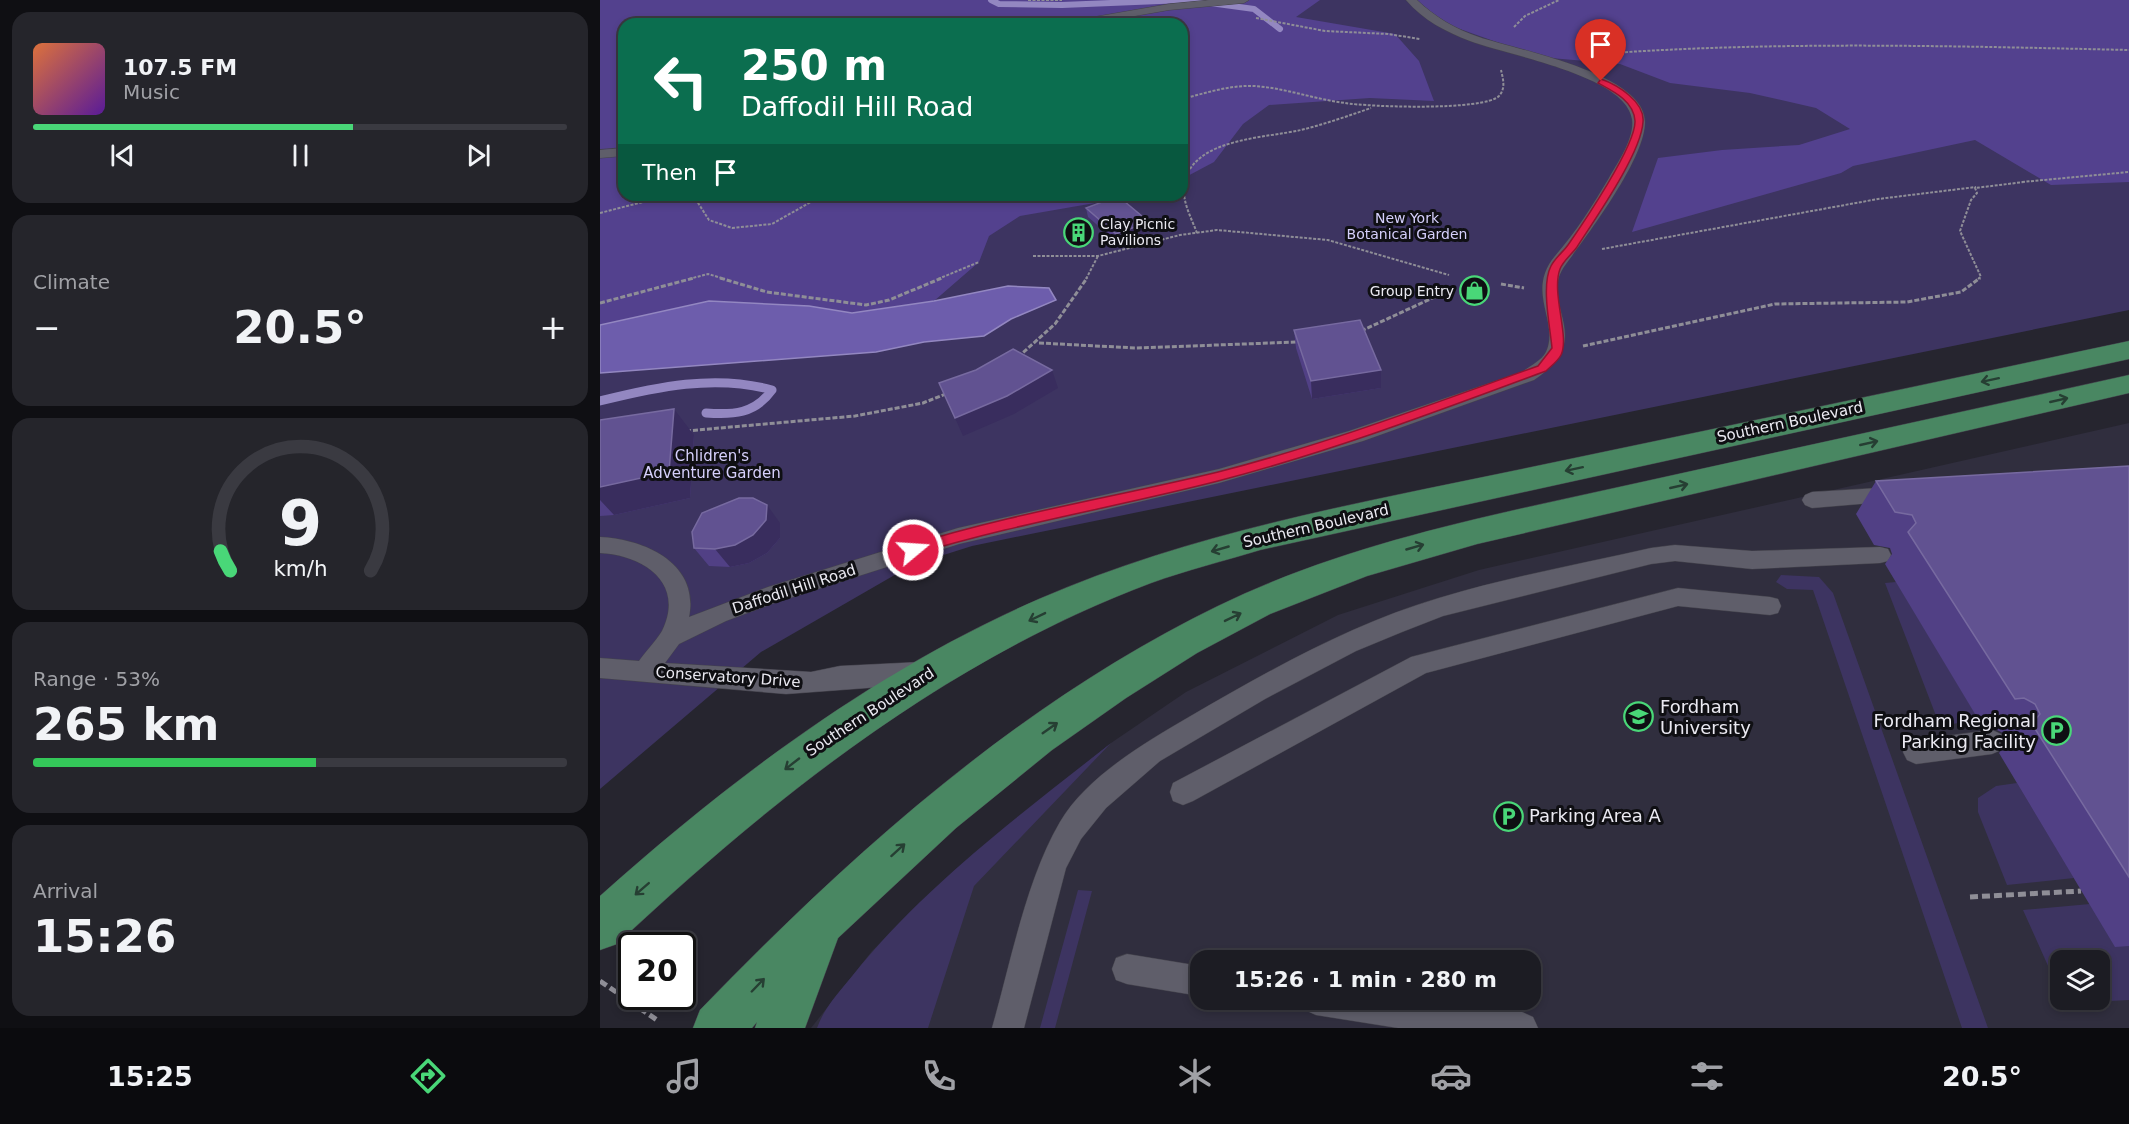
<!DOCTYPE html>
<meta charset="utf-8">
<style>
body{margin:0;font-family:"DejaVu Sans",sans-serif;background:#25252b;color:#f1f3f6;height:100vh;display:flex;flex-direction:column;font-size:22px;white-space:nowrap}
*{box-sizing:border-box;margin:0}
p{font-size:20px;color:#a0a1a6}
.icon{flex:none;width:33px;height:33px;fill:none;stroke:currentColor;stroke-width:2;stroke-linecap:round;stroke-linejoin:round}
.map{position:relative;flex:1;overflow:hidden}
.sheet{display:flex;flex-direction:column;gap:12px;padding:12px;background:#0f0f13;width:600px}
.sheet>*{flex:none}
.top-card{position:absolute;left:18px;top:18px;width:570px;height:183px;border-radius:18px;box-shadow:0 3px 9px #0003,0 0 0 2px #3a3a41;background:#0b6e4f;color:#fff;overflow:hidden}
.tools{position:absolute;left:1450px;top:950px;display:grid;gap:12px}
.tools a{display:grid;place-items:center;width:60px;height:60px;border-radius:12px;background:#1c1c23;box-shadow:0 3px 9px #0003,0 0 0 2px #3a3a41;font-size:30px}
.speed{position:absolute;left:18px;top:932px;display:flex;gap:12px;font-size:30px;font-weight:700;text-align:center}
.speed>*{display:grid;place-content:center;width:78px;height:78px;border-radius:50%;background:#1c1c23;box-shadow:0 3px 9px #0003,0 0 0 2px #3a3a41;line-height:1}
.speed .limit{border:3px solid #111;border-radius:9px;background:#fff;color:#111}
.pin{position:absolute;display:grid;place-items:center;width:51px;height:51px;color:#fff;margin:-62px -26px;border-radius:50% 50% 50% 0;rotate:-45deg;box-shadow:0 0 6px #0007}
.pin .icon{rotate:45deg}
.me{position:absolute;width:66px;margin:-33px;rotate:72deg;stroke-linejoin:round;filter:drop-shadow(0 0 4px #0008)}
.turn{display:flex;align-items:center;gap:21px;height:126px;padding:0 24px;font-size:27px}
.turn .icon{width:78px;height:78px;stroke-width:2.5}
.turn b{display:block;font-size:42px;line-height:51px}
.then{display:flex;align-items:center;height:57px;padding:0 24px;background:#0003;gap:12px;font-size:22px}
.big{font-size:45px;font-weight:700;line-height:1.1}
.sheet .widget{flex:1;display:flex;flex-direction:column;justify-content:center;gap:9px;min-width:0;padding:0 21px;border-radius:18px;background:#25252b}
.sheet .dial{align-items:center;gap:0}
.dial svg{height:156px;overflow:visible;fill:none;stroke:#3a3a41;stroke-width:7;stroke-linecap:round;text-anchor:middle}
.dial text{fill:#f1f3f6;stroke:none}
.song{display:flex;align-items:center;gap:18px}
.cover{width:72px;height:72px;border-radius:9px;background:linear-gradient(135deg,hsl(20 70% 55%),hsl(270 70% 35%))}
.played{height:6px;border-radius:3px;background:linear-gradient(90deg,#49d778 60%,#3a3a41 60%)}
.keys{display:flex;justify-content:space-around;direction:ltr}
.heat{display:flex;justify-content:space-between;align-items:center;font-size:33px;direction:ltr}
.charge{height:9px;border-radius:4px;background:linear-gradient(90deg,#34c759 53%,#3a3a41 0)}
.trip{position:absolute;left:590px;top:950px;width:351px;height:60px;border-radius:18px;background:#1c1c23;box-shadow:0 3px 9px #0003,0 0 0 2px #3a3a41;font-weight:700;line-height:60px;text-align:center}
.tab-bar{display:flex;height:96px;justify-content:space-around;align-items:center;background:#0b0b0e;color:#a0a1a6}
.tab-bar .icon{width:42px;height:42px}
.tab-bar .current{color:#49d778}
.tab-bar b{font-size:27px;color:#f1f3f6}
main{display:flex;flex:1;min-height:0}
.map>svg:first-child{display:block}
.built{fill:#302e3e;fill-rule:evenodd}
.green{fill:#3d3461;fill-rule:evenodd}
.forest{fill:#53418e}
.water{fill:#6d5dac;stroke:#9387c1;stroke-width:1.5}
.lines{fill:none;stroke-linecap:round;stroke-linejoin:round}
.stream-far1{stroke:#9387c1;stroke-width:6}
.stream{stroke:#9387c1;stroke-width:9}
.service-casing{stroke:#44434c;stroke-width:1}
.primary-casing{stroke:#44434c;stroke-width:1}
.path-far2{stroke:#8f8e97;stroke-width:2;stroke-dasharray:3 1.5;stroke-linecap:butt}
.path-far1{stroke:#8f8e97;stroke-width:3;stroke-dasharray:5 2;stroke-linecap:butt}
.path{stroke:#8f8e97;stroke-width:5;stroke-dasharray:8 4;stroke-linecap:butt}
.service{fill:#5f5e6a;fill-rule:evenodd}
.primary{fill:#498762;fill-rule:evenodd}
.wall{fill:#514085}
.shaded-wall{fill:#392d5e}
.building{fill:#615291;stroke:#776aa0;stroke-width:1.5}
.oneway{stroke:#263f33}
.route{fill:#e11d48;stroke:#92132f;stroke-width:1.5}
.labels{text-anchor:middle;stroke-width:6;stroke-linejoin:round;paint-order:stroke}
.far-park-label{font-size:14px;fill:#d6d0fc;stroke:#0f0f13}
.far-poi-label{font-size:14px;fill:#ebeaf2;stroke:#0f0f13;text-anchor:start}
.street-label{font-size:15px;fill:#ebeaf2;stroke:#0f0f13}
.park-label{font-size:15px;fill:#d6d0fc;stroke:#0f0f13}
.near-poi-label{font-size:18px;fill:#ebeaf2;stroke:#0f0f13;text-anchor:start}
</style>
<main>
<section class="sheet">
<div class="widget">
<div class="song"><i class="cover"></i><div><b>107.5 FM</b><p>Music</p></div></div>
<div class="played"></div>
<div class="keys"><svg class="icon" aria-label="previous" viewBox="0 0 24 24"><path d="M18 5L8 12l10 7zM5 5v14"/></svg><svg class="icon" aria-label="pause" viewBox="0 0 24 24"><path d="M8 5v14M16 5v14"/></svg><svg class="icon" aria-label="next" viewBox="0 0 24 24"><path d="M6 5l10 7-10 7zM19 5v14"/></svg></div>
</div>
<div class="widget"><p>Climate</p>
<div class="heat"><a>−</a><b class="big">20.5°</b><a>+</a></div>
</div>
<div class="widget dial"><svg viewBox="0 0 100 80">
<path d="M14 69A42 42 0 1 1 86 69"/>
<path d="M14 69A42 42 0 0 1 9 59" stroke="#49d778"/>
<text x="50" y="56" font-size="32" font-weight="700">9</text>
<text x="50" y="72" font-size="11">km/h</text>
</svg></div>
<div class="widget"><p>Range · 53%</p><b class="big">265 km</b><div class="charge"></div></div>
<div class="widget"><p>Arrival</p><b class="big">15:26</b></div>
</section>
<div class="map">
<svg width="1529" height="1028" viewBox="0 0 1529 1028">
<rect width="100%" height="100%" fill="#26252f"/>
<path class="built" d="M1529,423v605h-1318l61,-77 84,-82 155,-126 75,-51 152,-77 141,-45zM600,960h330v39h-330zM1461,960h39v39h-39z"/>
<path class="green" d="M0,0h1529v310l-1157,236 -60,19 -151,87 -161,137zM24,24h558v171h-558z
M1181,575l38,2 14,16 155,435h-26l-149,-438 -26,-1 -11,-7z
M1296,582l83,138 -27,4 -14,-3 -53,-138z
M511,743l-137,143 -46,142h-111c7,-20 22,-36 36,-53 72,-90 168,-161 258,-232z
M1417,783l57,95 -67,7 -29,-73v-14l18,-12z
M478,890l14,1 -37,137h-15z
M1490,904l39,42v54l-37,2 -5,-3h13v-39h-39v22l-8,-5 -30,-67z"/>
<path class="forest" d="M0,0h720l-24,17 99,17 24,27 15,40 -64,-3 -101,7 -26,19 -29,38 -32,17v-155h-558v171h517l-121,21 -31,20 -10,26 -45,39 -82,12 -43,-7 -100,-5 -109,24z
M811,0h718v182l-78,3 -76,-45 -122,26 -12,7 -209,59 26,-74 64,-8 77,-5 51,-16 -34,-21 -66,-15 -80,-10 -50,-19 -81,-7 -110,-39z"/>
<path class="water" d="M408,286l41,2 7,12 -45,19 -27,17 -60,6 -48,10 -276,21v-48l109,-24 100,5 43,7 82,-12z"/>
<g class="lines">
<path class="stream-far1" d="M391,0l8,4 63,1 122,-5
M588,0l66,9 26,20"/>
<path class="stream" d="M0,401c56,-14 115,-27 172,-11 -17,24 -39,25 -66,23"/>
<defs>
<path id="service" d="M611,0h38l-5,3 -75,7 -80,14h-23l5,-3 98,-17z
M806,0h11c18,17 38,29 62,37 37,13 166,36 166,85 0,37 -57,112 -79,142 -31,40 34,72 -32,116l-171,61 -144,42 -260,61 -185,59 -48,18 -47,23 -14,19 146,9 29,-6 81,-4 9,4 3,7 -3,7 -9,4 -135,10 -186,-16v-20l39,3c7,-10 17,-20 23,-30 24,-49 -20,-76 -62,-78v-16c44,2 100,26 89,80l79,-30 190,-59 261,-59 130,-38 173,-59c8,-6 19,-11 24,-20 14,-30 -21,-60 9,-96 21,-24 38,-51 54,-78 9,-16 26,-40 23,-59 -6,-44 -126,-64 -162,-78 -24,-9 -47,-21 -64,-41z
M24,148v8l-24,2v-8z
M1296,487l7,2 3,5 -3,5 -7,2 -84,7 -7,-3 -3,-5 3,-5 7,-3z
M1075,545l77,6 128,-4 8,2 3,6 -3,6 -8,2 -128,6 -77,-8 -24,3 -208,52 -41,16 -46,19 -91,48 -105,62 -54,47 -25,31 -15,29 -42,160h-32c19,-66 34,-148 68,-206 26,-45 86,-80 129,-105 79,-46 162,-93 250,-119 69,-21 142,-34 212,-50z
M1078,588l92,9 8,2 3,7 -3,7 -8,2 -92,-9 -252,67 -233,128 -10,4 -10,-4 -3,-9 3,-9 238,-126z
M1392,730l9,4 4,8 -4,8 -9,4 -76,10 -9,-4 -4,-8 4,-8 9,-4z
M527,954l73,12v30l-73,-12 -11,-4 -4,-11 4,-11z
M700,999h114l108,13 11,5 5,11h-140l-82,-13 -11,-5z"/>
<path id="primary" d="M1529,341v18l-869,191c-36,11 -73,20 -109,33 -205,77 -376,213 -534,361l-17,6v-54c132,-118 276,-226 439,-297 156,-68 322,-96 488,-131 201,-42 401,-84 602,-127z
M1529,375v18l-652,151 -110,32 -97,38 -73,39 -71,45 -74,52 -96,78 -118,110 -33,90h-50l2,-6 -5,6h-59l7,-18c152,-157 319,-307 518,-404 133,-65 280,-92 424,-124 162,-36 325,-71 487,-107z"/>
</defs>
<use href="#service" class="service-casing"/>
<use href="#primary" class="primary-casing"/>
<path class="path-far2" d="M428,0h34
M656,18l69,13 63,3 32,5
M914,27l11,-11 34,-16
M978,45l43,5
M998,54c177,-13 354,-8 531,-4
M582,99c24,-6 47,-14 72,-13 31,2 60,13 91,17 24,4 139,8 154,-7 7,-8 4,-17 2,-26
M1422,182l107,-10
M93,195l16,25 23,8 40,-4 44,-25 46,-4
M0,213l70,-18
M597,233c-6,-16 -17,-35 -12,-53 12,-42 81,-42 116,-50 24,-6 47,-14 70,-22
M1002,249l276,-50 98,-12
M433,256h65l82,-21 37,-5 111,10 121,35
M89,279l19,-5 17,5
M338,279l41,-17
M486,279l12,-23
M1378,279l3,-2 -21,-46 11,-31 6,-7 -2,-5 49,-6"/>
<path class="path-far1" d="M120,278l47,14 99,13 23,-5 53,-22
M901,284l23,4
M0,303l94,-25
M761,331l78,-36
M439,343l97,5 162,-6
M983,346l192,-42 132,-2 54,-10 19,-14
M418,357l37,-33 32,-46
M86,431l169,-15 68,-13 25,-10"/>
<path class="path" d="M1370,897l111,-6
M0,981l57,39"/>
<use href="#service" class="service"/>
<use href="#primary" class="primary"/>
</g>
<path class="wall" d="M486,208l65,22 -33,13 -30,-26z
M694,330l87,58 -69,11 -16,-51z
M0,420l94,15 -4,63 -76,17 -14,1z
M1529,466v480l-14,1 -116,-194 8,-10 -4,-10 -10,-5 -9,1 -99,-165 7,-10 -2,-6 -16,-3 -18,-31 20,-33z
M180,523v15l-13,15 -18,10 -19,4 -21,-1 -15,-18z"/>
<path class="shaded-wall" d="M549,222l2,8 -33,13 -2,-9z
M452,370l6,18 -44,26 -51,22 -8,-18z
M781,370v18l-69,11 -1,-18z
M74,409l20,26 -4,63 -76,17 -14,-15v-13z
M167,505l13,18v15l-13,15 -18,10 -19,4 -15,-18z"/>
<path class="building" d="M518,196l31,26 -33,12 -30,-26z
M760,320l21,50 -70,11 -17,-51z
M413,349l39,21 -45,26 -52,22 -16,-35 37,-13z
M74,409l-5,63 -69,15v-67z
M1529,466v411l-97,-153 8,-10 -5,-10 -11,-6 -9,1 -107,-167 8,-9 -4,-8 -17,-3 -19,-31z
M139,498h14l14,7 -1,15 -13,15 -18,10 -20,4 -21,-1 -2,-16 10,-19z"/>
<defs><path id="oneway-shaft" d="M-6 0H5M1.5-3L5.5 0L1.5 3" fill="none" stroke-width="1.6" stroke-linecap="round" stroke-linejoin="round" transform="scale(1.5)"/></defs>
<g class="oneway">
<use href="#oneway-shaft" transform="translate(1390 380) rotate(168)"/>
<use href="#oneway-shaft" transform="translate(1459 400) rotate(-13)"/>
<use href="#oneway-shaft" transform="translate(1269 443) rotate(-13)"/>
<use href="#oneway-shaft" transform="translate(974 469) rotate(168)"/>
<use href="#oneway-shaft" transform="translate(1079 486) rotate(-13)"/>
<use href="#oneway-shaft" transform="translate(815 547) rotate(-16)"/>
<use href="#oneway-shaft" transform="translate(620 549) rotate(164)"/>
<use href="#oneway-shaft" transform="translate(437 617) rotate(154)"/>
<use href="#oneway-shaft" transform="translate(633 617) rotate(-26)"/>
<use href="#oneway-shaft" transform="translate(450 728) rotate(-35)"/>
<use href="#oneway-shaft" transform="translate(192 764) rotate(142)"/>
<use href="#oneway-shaft" transform="translate(298 850) rotate(-42)"/>
<use href="#oneway-shaft" transform="translate(42 889) rotate(139)"/>
<use href="#oneway-shaft" transform="translate(158 985) rotate(-46)"/>
</g>
<path class="route" d="M1001,79c17,6 44,23 42,43 -2,32 -48,97 -66,125 -5,7 -14,14 -17,22 -9,24 10,68 1,86 -3,6 -10,11 -15,16 -108,40 -216,81 -328,110 -101,26 -205,43 -305,74l-5,-1v-8c101,-32 207,-49 310,-74 109,-28 214,-68 320,-106l14,-18c-2,-22 -11,-63 -1,-82 4,-8 12,-14 17,-21 16,-23 68,-100 67,-124 -1,-20 -22,-30 -37,-38z"/>
<defs>
<symbol id="building-ring" viewBox="-11 -11 22 22"><circle r="9.5" fill="#0f0f13" stroke="#49d778" stroke-width="1.5"/><path d="M-4-6H4V6H1V3H-1V6H-4ZM-2.5-4.3h1.7v1.8h-1.7ZM.8-4.3h1.7v1.8H.8ZM-2.5-1h1.7V.8h-1.7ZM.8-1h1.7V.8H.8Z" fill="#49d778"/></symbol>
<symbol id="shop-ring" viewBox="-11 -11 22 22"><circle r="9.5" fill="#0f0f13" stroke="#49d778" stroke-width="1.5"/><path d="M-5-2.5h2.3a2.7 3.5 0 0 1 5.4 0H5L5.5 6h-11ZM-1.5-2.5h3a1.5 2.3 0 0 0-3 0Z" fill="#49d778"/></symbol>
<symbol id="university-ring" viewBox="-11 -11 22 22"><circle r="9.5" fill="#0f0f13" stroke="#49d778" stroke-width="1.5"/><path d="M0-5L7-2L0 1L-7-2ZM-4 1L0 2.5L4 1V4Q0 6-4 4Z" fill="#49d778"/></symbol>
<symbol id="parking-ring" viewBox="-11 -11 22 22"><circle r="9.5" fill="#0f0f13" stroke="#49d778" stroke-width="1.5"/><path d="M-3.5-5.5H1a3.5 3.5 0 0 1 0 7H-1V5.5H-3.5ZM-1-3.4V-.6H.8a1.4 1.4 0 0 0 0-2.8Z" fill="#49d778"/></symbol>
</defs>
<g fill-rule="evenodd">
<use href="#building-ring" x="462" y="216" width="33" height="33"/>
<use href="#shop-ring" x="858" y="274" width="33" height="33"/>
<use href="#university-ring" x="1022" y="700" width="33" height="33"/>
<use href="#parking-ring" x="1440" y="714" width="33" height="33"/>
<use href="#parking-ring" x="892" y="800" width="33" height="33"/>
</g>
<g class="labels">
<g class="far-park-label">
<text x="807" y="223">New York<tspan x="807" dy="16">Botanical Garden</tspan></text>
</g>
<g class="far-poi-label">
<text x="500" y="229">Clay Picnic<tspan x="500" dy="16">Pavilions</tspan></text>
<text x="854" y="296" text-anchor="end">Group Entry</text>
</g>
<g class="street-label">
<text transform="translate(1190 422) rotate(-12)" y="5">Southern Boulevard</text>
<text transform="translate(716 526) rotate(-13)" y="5">Southern Boulevard</text>
<text transform="translate(194 589) rotate(-18)" y="5">Daffodil Hill Road</text>
<text transform="translate(128 677) rotate(4)" y="5">Conservatory Drive</text>
<text transform="translate(270 712) rotate(-33)" y="5">Southern Boulevard</text>
</g>
<g class="park-label">
<text x="112" y="461">Chlidren's<tspan x="112" dy="17">Adventure Garden</tspan></text>
</g>
<g class="near-poi-label">
<text x="1060" y="713">Fordham<tspan x="1060" dy="21">University</tspan></text>
<text x="1436" y="727" text-anchor="end">Fordham Regional<tspan x="1436" dy="21">Parking Facility</tspan></text>
<text x="929" y="822">Parking Area A</text>
</g>
</g>
</svg>
<div class="tools">
<a><svg class="icon" aria-label="layers" viewBox="0 0 24 24"><path d="M12 4l9 5-9 5-9-5zM3 14l9 5 9-5"/></svg></a>
</div>
<div class="speed"><div class="limit">20</div></div>
<div class="pin" style="left:1001px;top:81px;background:#d93025"><svg class="icon" aria-label="arrive" viewBox="0 0 24 24"><path d="M6 21V4h12l-3 4 3 4H6"/></svg></div>
<svg class="me" style="left:313px;top:550px" viewBox="-20 -20 40 40"><circle r="17" fill="#e11d48" stroke="#fff" stroke-width="3"/><path d="M0-11L8 9 0 5-8 9z" fill="#fff"/></svg>
<div class="trip">15:26 · 1 min · 280 m</div>
<div class="top-card">
<div class="turn"><svg class="icon" aria-label="left" viewBox="0 0 24 24"><path d="M17 20v-9H6M10 6l-5 5 5 5"/></svg><div><b>250 m</b>Daffodil Hill Road</div></div>
<div class="then">Then<svg class="icon" aria-label="arrive" viewBox="0 0 24 24"><path d="M6 21V4h12l-3 4 3 4H6"/></svg></div>
</div>
</div>
</main>
<nav class="tab-bar">
<b>15:25</b>
<svg class="icon current" aria-label="directions" viewBox="0 0 24 24"><path d="M12 3l9 9-9 9-9-9zM9 14v-3h6M13 9l2 2-2 2"/></svg>
<svg class="icon" aria-label="music" viewBox="0 0 24 24"><path d="M9 18V5l10-2v13"/><circle cx="6" cy="18" r="3"/><circle cx="16" cy="16" r="3"/></svg>
<svg class="icon" aria-label="phone" viewBox="0 0 24 24"><path d="M5 4h4l2 5-3 2q2 4 5 5l2-3 5 2v4C11 20 4 13 5 4z"/></svg>
<svg class="icon" aria-label="climate" viewBox="0 0 24 24"><path d="M12 3v18M4 7l16 10M4 17L20 7"/></svg>
<svg class="icon" aria-label="car" viewBox="0 0 24 24"><path d="M5 17H2v-5l4-1 3-4h7l3 4 3 1v5h-3M9 17h6M6 11h13"/><circle cx="7" cy="17" r="2"/><circle cx="17" cy="17" r="2"/></svg>
<svg class="icon" aria-label="filters" viewBox="0 0 24 24"><path d="M4 7h16M4 17h16"/><circle cx="9" cy="7" r="2"/><circle cx="15" cy="17" r="2"/></svg>
<b>20.5°</b>
</nav>
